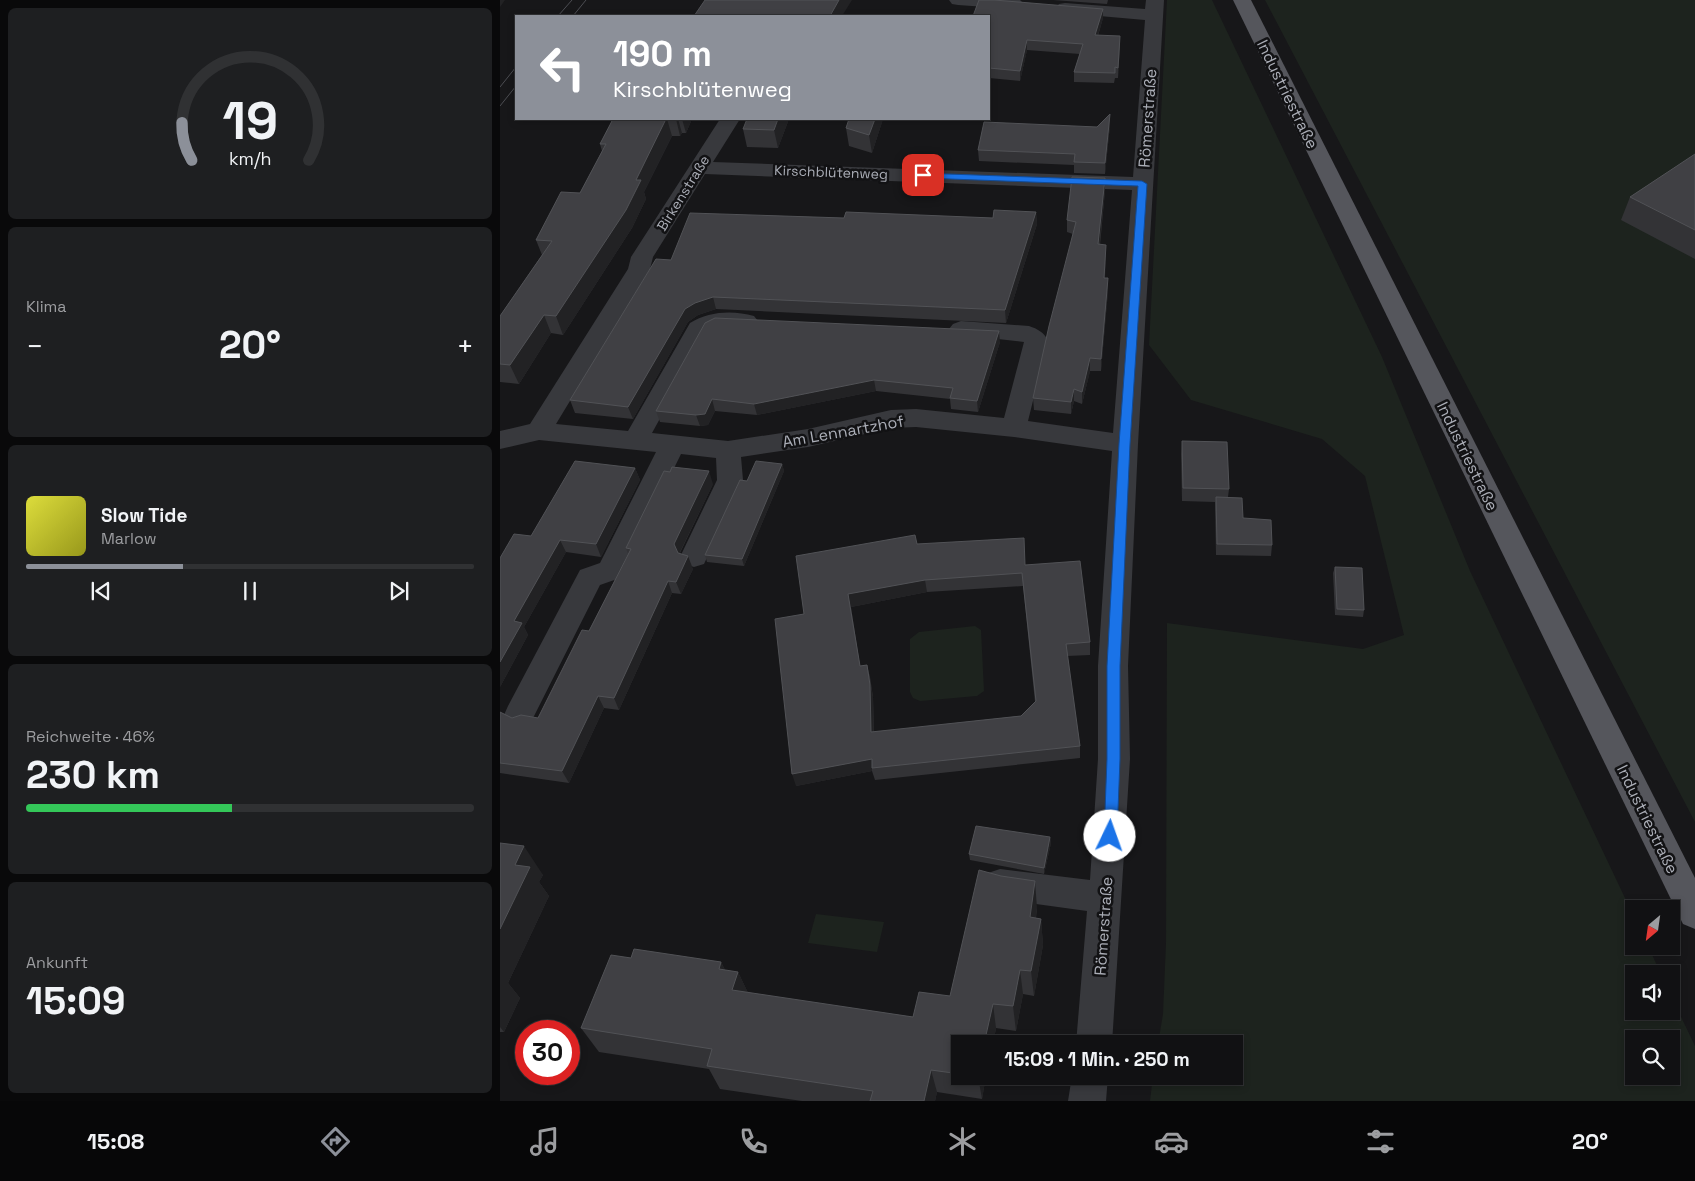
<!DOCTYPE html>
<html lang="de">
<meta charset="utf-8">
<style>
body{margin:0;font-family:"Space Grotesk",sans-serif;background:#1e1f21;color:#f1f3f6;height:100vh;display:flex;flex-direction:column;font-size:19px;white-space:nowrap}
*{box-sizing:border-box;margin:0}
p{font-size:16px;color:#9c9da0}
.icon{flex:none;width:28px;height:28px;fill:none;stroke:currentColor;stroke-width:2;stroke-linecap:round;stroke-linejoin:round}
.map{position:relative;flex:1;overflow:hidden}
.sheet{display:flex;flex-direction:column;gap:8px;padding:8px;background:#09090a;width:500px}
.sheet>*{flex:none}
.guide{position:absolute;left:15px;top:15px;width:475px;height:105px;border-radius:0px;box-shadow:0 2px 8px #0003,0 0 0 1px #303133;background:#8c9099;color:#fff;overflow:hidden}
.needle{width:32px;rotate:209deg}
.tools{position:absolute;left:1125px;top:900px;display:grid;gap:10px}
.tools a{display:grid;place-items:center;width:55px;height:55px;border-radius:0px;background:#111113;box-shadow:0 2px 8px #0003,0 0 0 1px #303133;font-size:25px}
.speed{position:absolute;left:15px;top:1020px;display:flex;gap:10px;font-size:25px;font-weight:700;text-align:center}
.speed>*{display:grid;place-content:center;width:65px;height:65px;border-radius:50%;background:#111113;box-shadow:0 2px 8px #0003,0 0 0 1px #303133;line-height:1}
.speed .limit{border:8px solid #d22;background:#fff;color:#111}
.pin{position:absolute;display:grid;place-items:center;width:42px;height:42px;color:#fff;margin:-21px;border-radius:10px;box-shadow:0 2px 8px #0006}
.me{position:absolute;width:55px;margin:-28px;rotate:3deg;stroke-linejoin:round;filter:drop-shadow(0 0 4px #0008)}
.turn{display:flex;align-items:center;gap:18px;height:105px;padding:0 15px;font-size:22px}
.turn .icon{width:65px;height:65px;stroke-width:2.5}
.turn b{display:block;font-size:35px;line-height:42px}
.big{font-size:38px;font-weight:600;line-height:1.1}
.sheet .tile{flex:1;display:flex;flex-direction:column;justify-content:center;gap:8px;min-width:0;padding:0 18px;border-radius:8px;background:#1e1f21}
.sheet .dial{align-items:center;gap:0}
.dial svg{height:130px;overflow:visible;fill:none;stroke:#303133;stroke-width:7;stroke-linecap:round;text-anchor:middle}
.dial text{fill:#f1f3f6;stroke:none}
.song{display:flex;align-items:center;gap:15px}
.cover{width:60px;height:60px;border-radius:8px;background:linear-gradient(135deg,hsl(60 70% 55%),hsl(60 70% 35%))}
.played{height:5px;border-radius:2px;background:linear-gradient(90deg,#8c9099 35%,#303133 35%)}
.keys{display:flex;justify-content:space-around;direction:ltr}
.heat{display:flex;justify-content:space-between;align-items:center;font-size:28px;direction:ltr}
.charge{height:8px;border-radius:4px;background:linear-gradient(90deg,#34c759 46%,#303133 0)}
.trip{position:absolute;left:451px;top:1035px;width:292px;height:50px;border-radius:0px;background:#111113;box-shadow:0 2px 8px #0003,0 0 0 1px #303133;font-weight:600;line-height:50px;text-align:center}
.menu{display:flex;height:80px;justify-content:space-around;align-items:center;background:#070708;color:#9c9da0}
.menu .icon{width:35px;height:35px}
.menu .current{color:#8c9099}
.menu b{font-size:22px;color:#f1f3f6}
main{display:flex;flex:1;min-height:0}
.map>svg:first-child{display:block}
.green{fill:#1d231e;fill-rule:evenodd}
.lines{fill:none;stroke-linecap:round;stroke-linejoin:round}
.minor{fill:#38393d;fill-rule:evenodd}
.major{fill:#55565c;fill-rule:evenodd}
.tram{stroke:#4c4d52;stroke-width:1}
.wall{fill:#333336;fill-rule:evenodd}
.shaded-wall{fill:#222224}
.building{fill:#404044;stroke:#515256;fill-rule:evenodd}
.route{fill:#1a73e8;stroke:#114b97}
.labels{text-anchor:middle;stroke-width:5;stroke-linejoin:round;paint-order:stroke}
.far-street-label{font-size:14px;fill:#abaeb7;stroke:#121214}
.street-label{font-size:16px;fill:#abaeb7;stroke:#121214}
</style>
<main>
<section class="sheet">
<div class="tile dial"><svg viewBox="0 0 100 80">
<path d="M14 69A42 42 0 1 1 86 69"/>
<path d="M14 69A42 42 0 0 1 8 46" stroke="#8c9099"/>
<text x="50" y="56" font-size="32" font-weight="700">19</text>
<text x="50" y="72" font-size="11">km/h</text>
</svg></div>
<div class="tile"><p>Klima</p>
<div class="heat"><a>−</a><b class="big">20°</b><a>+</a></div>
</div>
<div class="tile">
<div class="song"><i class="cover"></i><div><b>Slow Tide</b><p>Marlow</p></div></div>
<div class="played"></div>
<div class="keys"><svg class="icon" aria-label="previous" viewBox="0 0 24 24"><path d="M18 5L8 12l10 7zM5 5v14"/></svg><svg class="icon" aria-label="pause" viewBox="0 0 24 24"><path d="M8 5v14M16 5v14"/></svg><svg class="icon" aria-label="next" viewBox="0 0 24 24"><path d="M6 5l10 7-10 7zM19 5v14"/></svg></div>
</div>
<div class="tile"><p>Reichweite · 46%</p><b class="big">230 km</b><div class="charge"></div></div>
<div class="tile"><p>Ankunft</p><b class="big">15:09</b></div>
</section>
<div class="map">
<svg width="1195" height="1101" viewBox="0 0 1195 1101">
<rect width="100%" height="100%" fill="#171719"/>
<path class="green" d="M667,0h45l170,357 88,214 164,346v29h14l13,28h-27v37h37v-15l24,50v55h-545l3,-25h82v-32h-77l5,-30 3,-71 1,-320 196,26 41,-14 -39,-159 -43,-37 -131,-39 -42,-55zM1134,1039h37v37h-37z
M765,0h430v822z
M475,626l6,4 3,61 -7,5 -57,5 -7,-3 -3,-6v-53l9,-7z
M316,914l68,8 -7,30 -69,-9z"/>
<g class="lines">
<path class="minor" d="M449,0h71l4,4 -3,4 -6,1 -57,-4 -6,-1z
M646,0h18l-26,444 -10,222 2,93 -18,285h-36l11,-133 -87,-12 -12,-4 -5,-11 5,-11 12,-4 90,11 8,-121v-93l14,-215 -98,-14 -98,-10 -25,1 -83,19 -67,10 2,23 -39,84 -10,3 -10,-3 -4,-7 37,-77 -1,-22 -35,-4 -61,124 -20,7 -70,139 -11,4 -11,-4 -4,-9 4,-9 72,-136 20,-7 56,-111 -117,-12 -39,9v-18l30,-7 98,-155 3,-12 89,-138h20l-27,43 420,15 12,-157 -80,-7 -6,-1 -3,-4 3,-4 6,-1 80,6zM205,174l427,16 -19,243 -85,-12 20,-81c-5,-8 -10,-11 -19,-14l-68,-5 -8,3 -4,5 4,5 71,8 -20,76 -88,-9 -25,1 -83,19 -80,12 -76,-8 55,-100c15,-9 31,-2 47,-7l4,-5 -4,-5c-21,-6 -45,-5 -64,7l-62,108 -72,-7 94,-155 3,-12z
M572,1076h36l-2,25h-38z"/>
<path class="major" d="M733,0h18l444,878v51l-12,-5z"/>
<path class="tram" d="M58,16l14,-16
M73,16l13,-16
M0,87l16,-20
M0,106l16,-20"/>
</g>
<path class="wall" d="M553,0h55l-1,4z
M489,16l114,2 -5,18 22,10 -2,32h-3l-1,5 -40,-1v-10l6,-18 -53,-4 -7,31 -31,-3z
M113,119h79l-6,14h-4l-2,3h-8l-28,56 2,7 -14,29 -69,107 -12,-2 -32,51 -19,-2v-66l42,-61 -6,-15 44,-47 22,-42 -2,-7z
M289,119l-11,29 -31,-1 -4,-18z
M349,119h34l-11,34 -23,-7 -3,-18z
M610,125l-5,49 -31,-1v-8l-95,-4 -1,-11z
M1195,154v105l-74,-39 9,-23z
M605,191l-5,54h6l-1,33 3,13 -7,80h-11l-8,33 -8,-3 -3,13 -37,-4 -1,-12 40,-164 -6,-2v-12z
M536,212l1,12 -31,99 -290,-14 -18,6 -10,7 -55,97 -58,-6 -5,-13 101,-140 173,-42h149z
M205,323l295,19 -22,70 -27,-3 -1,-10 -74,-8 -119,24 -42,-4 -7,14 -8,1 -40,-4 -4,-11z
M682,441l47,48 -1,8 15,21 29,27 -1,11 -55,-1 -1,-47v-6l-33,-1 -1,-47z
M282,464l2,7 -40,95 -37,-4 -2,-7 42,-74z
M135,468l5,12 -39,77 -35,-5 -42,75 4,8 -28,52 31,-151z
M213,484l-33,69 13,16 -12,25 -9,-1 -53,117 -15,-2 -35,75 -69,-10v-61l12,6h26l51,-87 39,-77 -2,-6z
M417,544l108,21 65,77v13l-23,1 13,90v12l-205,22 -3,-9 -76,15 8,-172zM523,586l12,116 -14,14 -147,16 -1,-35 -3,-20 -3,-12 -7,1 -9,-59 76,-15z
M835,567l29,43 -1,7 -28,-2 -2,-42z
M550,837l1,6 -7,31 -74,-14 -1,-6z
M0,843l43,32 -4,7 10,14 -41,87 12,15 -16,34h-4z
M537,908l-1,10 5,1 2,26 -9,51 -11,-2 -7,37 -20,-3 -3,16h-33v32h26l-4,23 -45,-7 -2,9h-133l-82,-12 -11,-20 -110,-17 -18,-24 50,-70 90,4 4,8 13,2 10,21 165,24 37,-21z"/>
<path class="shaded-wall" d="M0,0h5l-5,7z
M339,0h13l-10,16h-12z
M603,9v9l-8,27v-10z
M620,36v10l-2,32v-10z
M527,40v10l-7,31v-10z
M610,114v11l-5,49v-11z
M166,119h1l5,17 -28,56 2,7 -14,29 -69,107 -7,-19 80,-136z
M176,119h2l4,14 -2,3z
M182,119h10l-6,14z
M278,119h11l-11,29 -4,-18z
M375,119h8l-11,34 -3,-18z
M605,178v13l-7,66v-13z
M536,212l1,12 -31,99 -1,-13z
M606,245v13l-2,32v-12z
M608,278v13l-7,80v-12z
M213,297l3,12 -18,6 -10,7 -55,97 -5,-12 57,-98 10,-6z
M44,315l7,18 -32,51 -9,-19z
M499,331l1,11 -22,70 -1,-11z
M590,358v13l-8,33v-12z
M374,380l2,11 -119,24 -3,-11z
M574,389v12l-3,13v-12z
M212,399l3,12 -7,14 -8,1 -4,-11z
M282,464l2,7 -40,95 -2,-7z
M135,468l5,12 -39,77 -5,-13z
M209,471l4,13 -35,72 -4,-12z
M60,540l6,12 -42,75 4,8 -28,52v-25l14,-41z
M188,556l5,13 -12,25 -5,-12z
M425,580l2,12 -76,15 11,71 -14,-84z
M168,581l4,12 -53,117 -5,-12z
M367,665l6,32 1,47 -3,-12z
M98,696l6,12 -35,75 -7,-12z
M372,759v12l-76,15 -4,-12z
M550,837l1,6 -7,31v-6z
M24,846l19,29 -4,7 10,14 -41,87 12,15 -16,34 -4,-5v-98l15,-64z
M535,881l2,27 -5,35 -2,-26z
M541,919l2,26 -9,51 -3,-25z
M221,962l12,25 5,-15 12,25 -6,18 -25,-46z
M520,970l3,24 -7,37 -3,-25z
M493,1004l3,24 -3,16h-9z
M431,1070l6,22 -2,9h-11z
M478,1076h8l-4,23z"/>
<path class="building" d="M205,0h134l-9,16h-136z
M479,0h15l109,9 -8,26 25,1 -2,32 -3,-1v6l-41,-1 9,-28 -56,-4 -7,31 -31,-3v-52h-16z
M610,114l-5,49 -31,-1 1,-8 -97,-4 6,-28 113,5z
M113,119h53l-30,61h5l-15,30 -70,106 -12,-1 -34,50 -10,-1v-48l52,-75 -16,-1 25,-48 19,1 26,-49h-6z
M247,119h31l-4,11 -31,-1z
M349,119h26l-6,16 -23,-7z
M1195,154v76l-65,-33z
M572,177l33,1 -7,66 8,1 -2,33h4l-7,81 -11,-1 -8,34 -8,-3 -3,13 -38,-4 16,-72 27,-104 -9,-2z
M494,210l42,2 -31,98 -292,-13 -18,6 -10,6 -57,98 -58,-7 86,-141 15,1 19,-47 154,5 2,-6 147,6z
M215,318l284,13 -22,70 -27,-3 3,-10 -79,-8 -120,24 -42,-5 -7,15 -9,1 -40,-4 49,-88z
M682,441l45,1 2,47 -46,-1z
M75,461l60,7 -39,76 -36,-4 -46,81 8,2 -22,39v-104l14,-24 17,2z
M256,461l26,3 -40,95 -37,-4 35,-75 7,1z
M172,467l37,4 -35,73 4,9 10,3 -12,26 -8,-1 -54,117 -16,-2 -36,75 -62,-8v-51l12,6 9,-3 17,3 44,-88 7,1 42,-82 -5,-1 38,-77 6,1z
M716,497l26,1 1,20 28,2 1,25 -55,-1z
M415,535l2,9 107,-6 1,27 55,-4 10,81 -24,2 14,102 -208,22v-9l-80,15 -17,-155 29,-5 -8,-58zM522,573l14,128 -15,15 -150,16 -1,-47 -3,-20 -7,1 -12,-72 77,-14z
M835,567l27,1 2,42 -27,-1z
M476,826l74,11 -6,31 -75,-14z
M0,843l24,3 -9,19 15,2 -30,62z
M479,870l22,6 34,5 -5,36 11,2 -10,52 -11,-1 -7,36 -20,-2 -9,40h-24v30l-29,-4 -7,31h-54l3,-10 -166,-25 5,-17 -131,-21 30,-73 20,3 3,-9 87,13 -2,7 19,3 -6,18 181,27 6,-25 31,4z"/>
<path class="route" d="M420,173l222,8 5,3 -17,260 -10,222v93l-3,77 -2,5 -5,1 -5,-1 -1,-5 3,-77v-93l12,-222 19,-258 -215,-8 -4,-3z"/>
<g class="labels">
<g class="far-street-label">
<text transform="translate(331 172) rotate(2)" y="5">Kirschblütenweg</text>
<text transform="translate(183 193) rotate(-58)" y="5">Birkenstraße</text>
</g>
<g class="street-label">
<text transform="translate(788 94) rotate(64)" y="6">Industriestraße</text>
<text transform="translate(647 118) rotate(-86)" y="6">Römerstraße</text>
<text transform="translate(343 431) rotate(-10)" y="6">Am Lennartzhof</text>
<text transform="translate(968 456) rotate(64)" y="6">Industriestraße</text>
<text transform="translate(1148 819) rotate(64)" y="6">Industriestraße</text>
<text transform="translate(603 926) rotate(-86)" y="6">Römerstraße</text>
</g>
</g>
</svg>
<div class="tools">
<a><svg class="needle" viewBox="-14 -14 28 28"><path d="M0-13l5 13h-10z" fill="#e53935"/><path d="M0 13l5-13h-10z" fill="#9c9da0"/></svg></a>
<a><svg class="icon" aria-label="sound" viewBox="0 0 24 24"><path d="M4 9h4l5-4v14l-5-4H4zM17 9q2 3 0 6"/></svg></a>
<a><svg class="icon" aria-label="search" viewBox="0 0 24 24"><circle cx="10" cy="10" r="6"/><path d="M15 15l6 6"/></svg></a>
</div>
<div class="speed"><div class="limit">30</div></div>
<div class="pin" style="left:423px;top:175px;background:#d93025"><svg class="icon" aria-label="arrive" viewBox="0 0 24 24"><path d="M6 21V4h12l-3 4 3 4H6"/></svg></div>
<svg class="me" style="left:610px;top:836px" viewBox="-20 -20 40 40"><circle r="19" fill="#fff"/><path d="M0-13L10 11 0 6-10 11z" fill="#1a73e8"/></svg>
<div class="trip">15:09 · 1 Min. · 250 m</div>
<div class="guide">
<div class="turn"><svg class="icon" aria-label="left" viewBox="0 0 24 24"><path d="M17 20v-9H6M10 6l-5 5 5 5"/></svg><div><b>190 m</b>Kirschblütenweg</div></div>
</div>
</div>
</main>
<nav class="menu">
<b>15:08</b>
<svg class="icon current" aria-label="directions" viewBox="0 0 24 24"><path d="M12 3l9 9-9 9-9-9zM9 14v-3h6M13 9l2 2-2 2"/></svg>
<svg class="icon" aria-label="music" viewBox="0 0 24 24"><path d="M9 18V5l10-2v13"/><circle cx="6" cy="18" r="3"/><circle cx="16" cy="16" r="3"/></svg>
<svg class="icon" aria-label="phone" viewBox="0 0 24 24"><path d="M5 4h4l2 5-3 2q2 4 5 5l2-3 5 2v4C11 20 4 13 5 4z"/></svg>
<svg class="icon" aria-label="climate" viewBox="0 0 24 24"><path d="M12 3v18M4 7l16 10M4 17L20 7"/></svg>
<svg class="icon" aria-label="car" viewBox="0 0 24 24"><path d="M5 17H2v-5l4-1 3-4h7l3 4 3 1v5h-3M9 17h6M6 11h13"/><circle cx="7" cy="17" r="2"/><circle cx="17" cy="17" r="2"/></svg>
<svg class="icon" aria-label="filters" viewBox="0 0 24 24"><path d="M4 7h16M4 17h16"/><circle cx="9" cy="7" r="2"/><circle cx="15" cy="17" r="2"/></svg>
<b>20°</b>
</nav>
